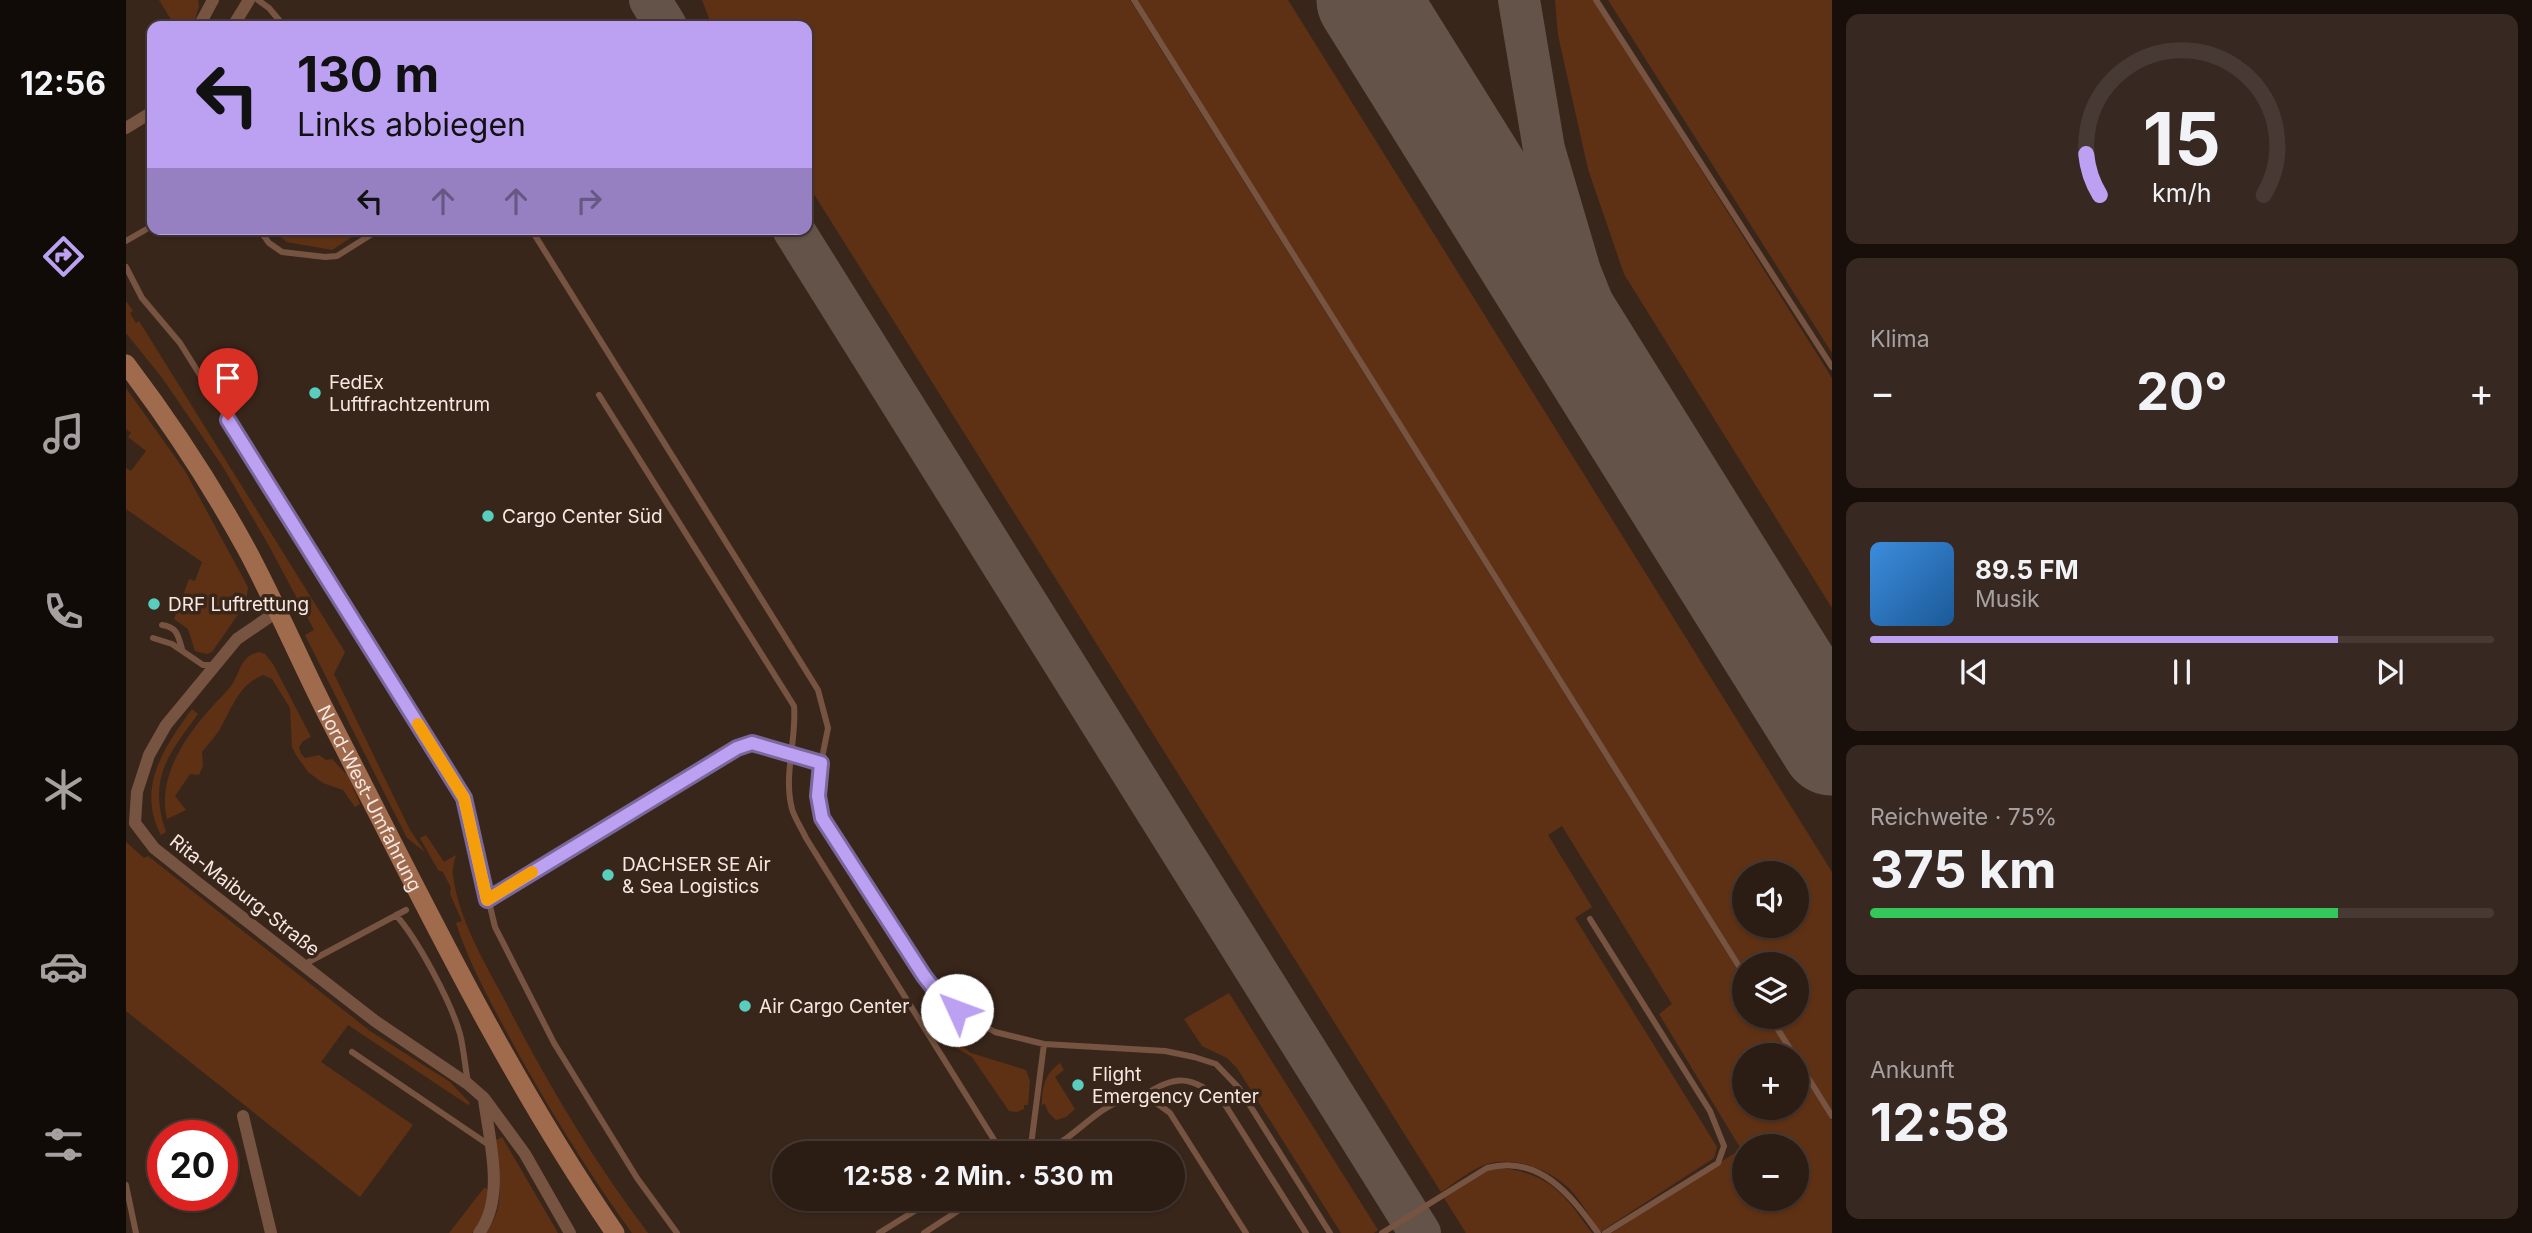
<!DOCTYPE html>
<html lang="de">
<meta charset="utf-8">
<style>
body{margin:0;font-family:Inter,sans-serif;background:#372922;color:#f1f3f6;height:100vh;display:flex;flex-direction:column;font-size:26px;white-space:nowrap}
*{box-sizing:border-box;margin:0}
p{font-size:23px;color:#a6a1a0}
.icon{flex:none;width:38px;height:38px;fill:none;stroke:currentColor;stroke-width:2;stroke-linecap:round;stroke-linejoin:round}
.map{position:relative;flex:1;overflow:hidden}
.side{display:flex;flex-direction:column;gap:14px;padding:14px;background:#180f0b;width:700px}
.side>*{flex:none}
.hud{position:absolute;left:21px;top:21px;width:665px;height:214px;border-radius:14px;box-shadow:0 2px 5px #0004,0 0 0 2px #473a34;background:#bca0f2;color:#111;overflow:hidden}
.fabs{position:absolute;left:1606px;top:861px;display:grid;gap:14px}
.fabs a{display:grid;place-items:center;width:77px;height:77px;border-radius:50%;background:#2b1c14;box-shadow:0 2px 5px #0004,0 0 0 2px #473a34;font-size:35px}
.speed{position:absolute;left:21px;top:1120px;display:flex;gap:14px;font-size:35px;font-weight:700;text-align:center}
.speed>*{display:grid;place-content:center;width:91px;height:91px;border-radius:50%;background:#2b1c14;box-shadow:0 2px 5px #0004,0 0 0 2px #473a34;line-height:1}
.speed .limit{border:10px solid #d22;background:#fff;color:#111}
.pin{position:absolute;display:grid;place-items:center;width:60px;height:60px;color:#fff;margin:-72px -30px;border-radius:50% 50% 50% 0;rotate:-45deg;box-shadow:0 0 7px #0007}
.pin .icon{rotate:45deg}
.me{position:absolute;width:77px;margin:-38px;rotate:313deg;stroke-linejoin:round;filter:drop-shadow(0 0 5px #0008)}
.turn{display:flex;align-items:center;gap:24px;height:147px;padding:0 35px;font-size:32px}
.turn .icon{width:91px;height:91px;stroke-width:2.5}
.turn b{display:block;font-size:49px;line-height:60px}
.lanes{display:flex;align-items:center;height:66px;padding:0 35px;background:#0003;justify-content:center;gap:35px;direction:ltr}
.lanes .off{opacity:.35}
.big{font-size:52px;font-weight:700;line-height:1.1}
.side .widget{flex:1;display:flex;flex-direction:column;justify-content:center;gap:10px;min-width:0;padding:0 24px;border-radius:14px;background:#372922}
.side .dial{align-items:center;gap:0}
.dial svg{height:182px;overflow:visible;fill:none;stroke:#473a34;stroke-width:7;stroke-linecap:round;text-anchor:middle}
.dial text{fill:#f1f3f6;stroke:none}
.song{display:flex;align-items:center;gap:21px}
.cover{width:84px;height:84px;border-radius:10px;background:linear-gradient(135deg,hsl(210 70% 55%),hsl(210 70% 35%))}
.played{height:7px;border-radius:4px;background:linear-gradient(90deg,#bca0f2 75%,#473a34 75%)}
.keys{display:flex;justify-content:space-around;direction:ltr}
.heat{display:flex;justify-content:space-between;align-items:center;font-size:38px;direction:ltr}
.charge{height:10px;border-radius:5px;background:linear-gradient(90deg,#34c759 75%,#473a34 0)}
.trip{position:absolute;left:646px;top:1141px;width:413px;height:70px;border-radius:35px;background:#2b1c14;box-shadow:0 2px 5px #0004,0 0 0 2px #473a34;font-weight:700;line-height:70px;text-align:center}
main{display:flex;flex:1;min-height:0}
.tabs{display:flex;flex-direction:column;width:126px;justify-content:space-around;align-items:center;background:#110b08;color:#a6a1a0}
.tabs .icon{width:49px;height:49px}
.tabs .current{color:#bca0f2}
.tabs b{font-size:32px;color:#f1f3f6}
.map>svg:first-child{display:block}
.green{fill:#5f3114;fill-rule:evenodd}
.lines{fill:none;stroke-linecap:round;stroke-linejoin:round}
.taxiway{stroke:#645349;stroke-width:42}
.runway{stroke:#645349;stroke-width:103}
.lane{stroke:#765441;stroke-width:6}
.street{stroke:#765441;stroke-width:12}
.secondary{stroke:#a06a4c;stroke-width:19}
.route-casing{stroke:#7a689d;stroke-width:18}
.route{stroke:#bca0f2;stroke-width:12}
.slow{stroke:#f59e0b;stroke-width:12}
.poi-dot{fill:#59cebf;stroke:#39261b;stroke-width:2.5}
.labels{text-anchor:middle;stroke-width:7;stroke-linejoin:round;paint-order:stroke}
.poi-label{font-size:19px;fill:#f6e8e1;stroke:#39261b;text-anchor:start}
.street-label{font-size:19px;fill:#f6e8e1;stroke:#39261b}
</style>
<main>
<nav class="tabs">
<b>12:56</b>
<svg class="icon current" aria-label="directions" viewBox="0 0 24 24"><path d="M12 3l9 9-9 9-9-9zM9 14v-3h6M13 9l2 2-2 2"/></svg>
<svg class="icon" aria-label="music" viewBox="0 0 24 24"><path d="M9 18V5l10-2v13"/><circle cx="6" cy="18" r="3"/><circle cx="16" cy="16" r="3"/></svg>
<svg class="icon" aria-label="phone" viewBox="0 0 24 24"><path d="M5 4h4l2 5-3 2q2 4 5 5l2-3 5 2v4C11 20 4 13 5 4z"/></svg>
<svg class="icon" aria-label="climate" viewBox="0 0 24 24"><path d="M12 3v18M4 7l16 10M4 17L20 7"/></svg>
<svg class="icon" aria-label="car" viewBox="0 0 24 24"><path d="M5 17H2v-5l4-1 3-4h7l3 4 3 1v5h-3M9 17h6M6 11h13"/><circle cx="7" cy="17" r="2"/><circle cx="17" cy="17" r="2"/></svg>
<svg class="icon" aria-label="filters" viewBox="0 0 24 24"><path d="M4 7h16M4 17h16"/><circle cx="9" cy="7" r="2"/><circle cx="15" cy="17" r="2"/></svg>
</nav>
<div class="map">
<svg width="1706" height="1233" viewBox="0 0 1706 1233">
<rect width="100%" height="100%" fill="#39261b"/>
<path class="green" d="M33,0h39l1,6 -6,20h-18z
M576,0h428l615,982v35h22l24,38h-46v53h52v-42l35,55v112h-221l130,-84 -82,-135 13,-10 -110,-178 -14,9 44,72 -17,11 142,229 -3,11 -114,74c-11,-16 -21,-36 -36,-48 -19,-16 -52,-28 -77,-20 -16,5 -32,19 -46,28l-634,-1009v-157h-95zM1619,1146h52v53h-52z
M1011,0h151l544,872v238l-59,-93h24v-53h-52v7zM1619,873h52v53h-52z
M1429,0h39l238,378v230l-208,-334 -36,-105 -30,-134z
M1482,0h224v353z
M158,229l3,4 6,-4h11l3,4 7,-4h50l-32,21 -45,-8 -10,-8z
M0,301l7,10 -3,2 6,10 3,-2 206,331 -11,22 76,156 15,22 -18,-14 -102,-203 9,-5 -46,-86 -45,-77 -60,-88 -37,-46z
M0,388l59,83 63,116 -2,16 -34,49 -5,2 -12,-3 -7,-22 -14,-10 15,-40 6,2 7,-19 -76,-53v-41l5,3 15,-20 -18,-14 3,-4 -5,-4z
M133,652l6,2 8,10 38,73 -8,4 -4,6 2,7 4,4 14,-3 7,5 6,-1 16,17 12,28 -5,3 -12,-17 -20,-7 -15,-11 -12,-17 -4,-8 -2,-39 -18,-29 -9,-4c-24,10 -29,29 -41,50 -5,10 -13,18 -20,27l1,14 -4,9 -9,-1 -15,22 11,14 -19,9c-10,-42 18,-82 44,-111 7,-8 16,-16 22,-25 8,-13 8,-27 26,-31z
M66,709l6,5c-31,42 -50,65 -32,118l-5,3c-25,-48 3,-87 31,-126z
M300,835l18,27 12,-7c-2,7 -4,14 -3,21 6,43 29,82 49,119 42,83 90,164 146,238h-16c-42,-58 -79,-118 -114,-180 -23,-43 -47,-84 -62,-130l6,-2 -12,-27 1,-6 -8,-16 -5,-2 -18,-32z
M0,842l18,16 4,-2 222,175 80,51 20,21 -2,2 -120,-80 -27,37 92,63 -53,72 -234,-186z
M1103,993l149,237 -4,3h-33l-104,-165 -10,-10 -25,-12 -18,-27z
M817,1032l28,21 55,17 4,11 -2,24h-4v4l-7,3 -8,-1 -37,-54 -21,-12z
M934,1063l4,7 -9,7 20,32 -9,8 -10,3 -8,-8 -3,-8 -3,1c0,-19 3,-31 18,-42z
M376,1137l56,96h-72c22,-30 12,-57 8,-92z
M1374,1168c50,5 65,27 92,65h-126l-22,-35 44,-27z
M358,1188l5,1c-1,16 -7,31 -17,44h-23z"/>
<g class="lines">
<path class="taxiway" d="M524,0l16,26
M1393,0l25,149 36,122 79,197
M667,229l627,1004"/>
<path class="runway" d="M1242,0l464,744"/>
<path class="lane" d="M132,0l11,8 15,18
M1008,0l611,976
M1470,0l236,367
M133,229l10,14 13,9 43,5 12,-1 43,-27
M405,229l287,461 10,38 -7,35 -3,33 4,22 102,158 21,27 50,29 49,12 121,7 29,6 22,7 23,24 91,145
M0,241l26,-15
M0,267l16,31 38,45 284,455 31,129 59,116 83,135 40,55
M473,395l195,311c3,34 -11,68 -2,103 3,10 10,20 14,29l190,305 3,10
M36,625c15,2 16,10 20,24
M27,638l19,6 31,21h11
M361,900l250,-152 16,-5 68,20
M270,915c22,25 55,87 64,119 4,16 5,33 8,48
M1464,919l120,192 14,35 -6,17 -113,70
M177,965l103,-55
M1644,1017l24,38
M226,1052l137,93
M1671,1060l35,56
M1014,1098c36,-24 51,-24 84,5l82,130
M904,1153l14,-109
M914,1153c45,-15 78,-85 130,-40l76,120
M0,1185l10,48
M753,1233l55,-34
M798,1233l52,-34
M1256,1233l105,-65c52,-14 84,27 111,65"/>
<path class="street" d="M73,26l14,-26
M107,26l16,-26
M0,128l26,-16
M152,611l-41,28 -71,86 -17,30 -12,37 -2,31 19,25 44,35 177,138 93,63 16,14 41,56 45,79
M117,1116l28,117
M353,1233c27,-36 10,-93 5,-134"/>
<path class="secondary" id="s1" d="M0,364c44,58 86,122 121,186 29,54 53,111 81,166 90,175 175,354 287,517"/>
</g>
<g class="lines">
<defs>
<path id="route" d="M102,420l236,378 23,102 250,-152 15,-5 69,20 -3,33 4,22 102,158 21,27 12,7"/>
</defs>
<use href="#route" class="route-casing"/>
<use href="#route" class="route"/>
<path class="slow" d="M292,724l46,74 23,102 45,-28"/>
</g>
<g class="poi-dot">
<circle cx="189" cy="393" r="7"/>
<circle cx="362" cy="516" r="7"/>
<circle cx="28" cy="604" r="7"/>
<circle cx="482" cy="875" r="7"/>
<circle cx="619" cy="1006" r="7"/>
<circle cx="952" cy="1085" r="7"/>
</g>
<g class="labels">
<g class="poi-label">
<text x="203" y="389">FedEx<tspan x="203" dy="22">Luftfrachtzentrum</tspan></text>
<text x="376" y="523">Cargo Center Süd</text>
<text x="42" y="611">DRF Luftrettung</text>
<text x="496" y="871">DACHSER SE Air<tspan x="496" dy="22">&amp; Sea Logistics</tspan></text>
<text x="633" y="1013">Air Cargo Center</text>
<text x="966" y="1081">Flight<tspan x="966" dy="22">Emergency Center</tspan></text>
</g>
<g class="street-label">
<text dy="7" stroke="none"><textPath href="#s1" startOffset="499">Nord-West-Umfahrung</textPath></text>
<text transform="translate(119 895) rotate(38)" y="7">Rita-Maiburg-Straße</text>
</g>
</g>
</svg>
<div class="fabs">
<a><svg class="icon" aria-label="sound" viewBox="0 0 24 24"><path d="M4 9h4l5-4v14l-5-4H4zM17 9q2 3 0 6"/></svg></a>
<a><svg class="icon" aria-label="layers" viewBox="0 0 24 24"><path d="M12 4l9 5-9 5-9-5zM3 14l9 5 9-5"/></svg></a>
<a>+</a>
<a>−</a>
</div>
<div class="speed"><div class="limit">20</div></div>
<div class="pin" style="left:102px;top:420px;background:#d93025"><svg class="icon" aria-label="arrive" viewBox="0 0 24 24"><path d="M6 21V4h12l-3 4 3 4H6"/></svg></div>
<svg class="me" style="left:831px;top:1010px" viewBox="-20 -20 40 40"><circle r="19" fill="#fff"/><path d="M0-13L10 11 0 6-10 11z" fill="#bca0f2"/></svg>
<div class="trip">12:58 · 2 Min. · 530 m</div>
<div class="hud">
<div class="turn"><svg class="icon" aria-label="left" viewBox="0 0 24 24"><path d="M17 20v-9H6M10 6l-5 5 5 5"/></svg><div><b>130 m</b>Links abbiegen</div></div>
<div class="lanes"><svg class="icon" aria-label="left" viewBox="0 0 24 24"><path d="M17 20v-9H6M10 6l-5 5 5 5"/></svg><svg class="icon off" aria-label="ahead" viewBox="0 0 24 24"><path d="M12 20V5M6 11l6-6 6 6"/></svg><svg class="icon off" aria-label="ahead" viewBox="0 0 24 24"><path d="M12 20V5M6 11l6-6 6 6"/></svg><svg class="icon off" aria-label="right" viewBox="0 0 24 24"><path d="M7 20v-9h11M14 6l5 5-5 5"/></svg></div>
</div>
</div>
<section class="side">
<div class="widget dial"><svg viewBox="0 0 100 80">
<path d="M14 69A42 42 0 1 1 86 69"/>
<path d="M14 69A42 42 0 0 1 8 51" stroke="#bca0f2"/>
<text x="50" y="56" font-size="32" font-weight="700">15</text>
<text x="50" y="72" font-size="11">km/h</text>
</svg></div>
<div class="widget"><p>Klima</p>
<div class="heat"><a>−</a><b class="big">20°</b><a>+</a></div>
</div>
<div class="widget">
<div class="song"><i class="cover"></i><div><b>89.5 FM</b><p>Musik</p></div></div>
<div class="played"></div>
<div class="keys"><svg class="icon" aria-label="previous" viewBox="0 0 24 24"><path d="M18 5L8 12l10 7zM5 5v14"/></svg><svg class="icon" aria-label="pause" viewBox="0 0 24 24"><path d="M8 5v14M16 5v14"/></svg><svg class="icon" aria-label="next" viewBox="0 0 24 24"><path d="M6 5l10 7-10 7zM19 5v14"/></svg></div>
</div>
<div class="widget"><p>Reichweite · 75%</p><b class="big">375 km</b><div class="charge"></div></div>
<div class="widget"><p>Ankunft</p><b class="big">12:58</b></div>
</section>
</main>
